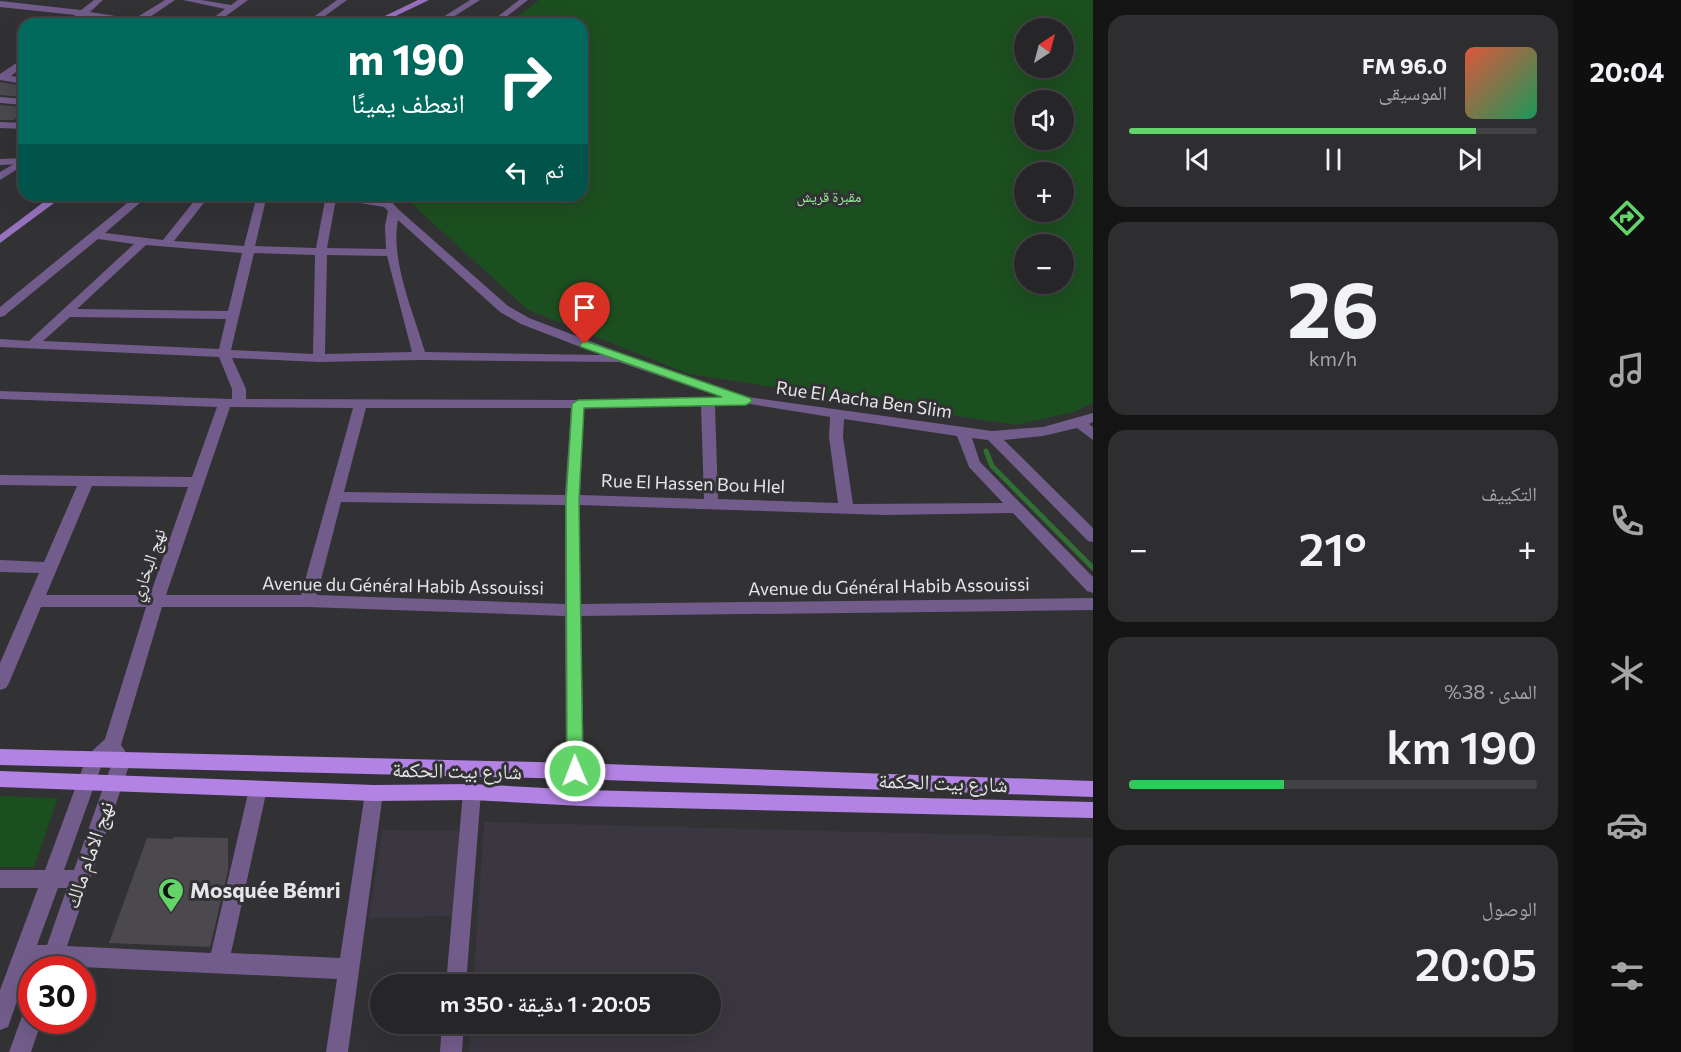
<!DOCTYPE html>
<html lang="ar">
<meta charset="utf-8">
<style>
body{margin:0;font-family:Commissioner,"Noto Naskh Arabic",sans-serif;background:#2e2d2f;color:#f1f3f6;direction:rtl;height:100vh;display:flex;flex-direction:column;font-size:22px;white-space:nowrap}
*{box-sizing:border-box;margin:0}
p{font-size:20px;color:#a4a5a7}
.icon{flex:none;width:33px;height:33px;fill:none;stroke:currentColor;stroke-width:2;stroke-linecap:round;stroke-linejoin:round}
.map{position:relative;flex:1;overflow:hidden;direction:ltr}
.sheet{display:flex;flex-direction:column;gap:15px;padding:15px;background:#151415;width:480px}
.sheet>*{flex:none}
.banner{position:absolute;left:18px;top:18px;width:570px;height:183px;border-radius:18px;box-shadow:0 6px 24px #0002,0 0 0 2px #424244;direction:rtl;background:#00695c;color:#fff;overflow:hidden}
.needle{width:39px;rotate:36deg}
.controls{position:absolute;left:1014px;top:18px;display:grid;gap:12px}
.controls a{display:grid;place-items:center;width:60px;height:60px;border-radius:50%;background:#262527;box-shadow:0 6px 24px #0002,0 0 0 2px #424244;font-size:30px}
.speed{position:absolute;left:18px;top:956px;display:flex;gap:12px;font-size:30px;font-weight:700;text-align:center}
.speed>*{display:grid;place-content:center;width:78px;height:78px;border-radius:50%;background:#262527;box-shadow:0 6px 24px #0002,0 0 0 2px #424244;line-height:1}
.speed .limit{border:9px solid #d22;background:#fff;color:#111}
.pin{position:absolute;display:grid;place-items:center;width:51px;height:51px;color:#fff;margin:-62px -26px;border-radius:50% 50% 50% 0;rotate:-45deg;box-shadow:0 0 6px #0007}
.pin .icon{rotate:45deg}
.me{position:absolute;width:66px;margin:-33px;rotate:359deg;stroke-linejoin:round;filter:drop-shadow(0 0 4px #0008)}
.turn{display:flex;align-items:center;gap:21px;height:126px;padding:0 24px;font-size:27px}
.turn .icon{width:78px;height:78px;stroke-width:2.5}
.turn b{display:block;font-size:42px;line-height:51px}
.then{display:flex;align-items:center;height:57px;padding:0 24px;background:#0003;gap:12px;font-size:22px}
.big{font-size:45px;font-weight:600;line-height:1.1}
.sheet .widget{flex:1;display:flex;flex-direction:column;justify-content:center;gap:9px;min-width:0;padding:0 21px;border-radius:18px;background:#2e2d2f}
.sheet .dial{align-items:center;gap:0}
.dial b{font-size:78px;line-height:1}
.song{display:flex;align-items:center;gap:18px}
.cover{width:72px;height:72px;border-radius:9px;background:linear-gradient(135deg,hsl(10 70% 55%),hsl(150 70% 35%))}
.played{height:6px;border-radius:3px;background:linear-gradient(90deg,#62d469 85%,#424244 85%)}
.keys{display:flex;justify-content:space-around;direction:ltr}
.heat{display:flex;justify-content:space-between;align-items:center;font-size:33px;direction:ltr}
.charge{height:9px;border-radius:4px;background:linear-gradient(90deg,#34c759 38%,#424244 0)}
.trip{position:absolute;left:370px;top:974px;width:351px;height:60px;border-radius:30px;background:#262527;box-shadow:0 6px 24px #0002,0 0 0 2px #424244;font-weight:600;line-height:60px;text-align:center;direction:rtl}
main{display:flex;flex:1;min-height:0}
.dock{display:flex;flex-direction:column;width:108px;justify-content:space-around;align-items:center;background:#0f0f10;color:#a4a5a7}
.dock .icon{width:42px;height:42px}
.dock .current{color:#62d469}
.dock b{font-size:27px;color:#f1f3f6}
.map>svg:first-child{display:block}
.built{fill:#3b3740}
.green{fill:#1c4f20;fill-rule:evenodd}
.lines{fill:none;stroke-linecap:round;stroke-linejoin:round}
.stream{stroke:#2f6f33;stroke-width:5}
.building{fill:#4b494d}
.minor{fill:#725c8b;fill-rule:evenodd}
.tertiary{fill:#725c8b;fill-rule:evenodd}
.secondary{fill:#9671bd;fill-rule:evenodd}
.primary{fill:#b282e4;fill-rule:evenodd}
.route{fill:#62d469;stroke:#408a44;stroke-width:1.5}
.labels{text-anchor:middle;stroke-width:6;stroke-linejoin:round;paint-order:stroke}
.far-park-label{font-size:15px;fill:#97ee99;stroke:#323134}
.street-label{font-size:18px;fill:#e6e5e7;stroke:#323134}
.near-street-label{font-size:21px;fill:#e6e5e7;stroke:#323134}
.near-poi-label{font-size:21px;font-weight:bold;fill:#e6e5e7;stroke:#323134;text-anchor:start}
</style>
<main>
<nav class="dock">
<b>20:04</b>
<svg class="icon current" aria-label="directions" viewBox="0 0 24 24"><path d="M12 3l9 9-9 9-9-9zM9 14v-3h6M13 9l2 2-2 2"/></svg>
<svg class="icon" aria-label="music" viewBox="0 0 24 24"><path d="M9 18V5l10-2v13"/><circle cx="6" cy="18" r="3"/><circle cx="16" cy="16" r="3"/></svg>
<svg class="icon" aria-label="phone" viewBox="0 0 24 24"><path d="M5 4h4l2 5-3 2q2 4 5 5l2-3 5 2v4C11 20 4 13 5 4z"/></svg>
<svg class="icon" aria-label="climate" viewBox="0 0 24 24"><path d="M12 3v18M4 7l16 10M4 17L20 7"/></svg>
<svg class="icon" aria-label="car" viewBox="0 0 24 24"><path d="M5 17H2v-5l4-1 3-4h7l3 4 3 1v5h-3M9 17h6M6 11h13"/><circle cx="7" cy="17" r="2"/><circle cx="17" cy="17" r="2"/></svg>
<svg class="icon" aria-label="filters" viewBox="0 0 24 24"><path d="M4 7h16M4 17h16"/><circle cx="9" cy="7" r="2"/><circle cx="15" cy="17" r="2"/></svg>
</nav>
<section class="sheet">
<div class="widget">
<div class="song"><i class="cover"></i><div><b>96.0 FM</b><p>الموسيقى</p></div></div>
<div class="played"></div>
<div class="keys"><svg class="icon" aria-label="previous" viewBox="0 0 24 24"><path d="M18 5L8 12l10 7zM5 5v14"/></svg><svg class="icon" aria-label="pause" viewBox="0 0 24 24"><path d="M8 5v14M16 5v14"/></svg><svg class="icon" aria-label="next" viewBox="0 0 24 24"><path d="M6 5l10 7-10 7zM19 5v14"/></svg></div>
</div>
<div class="widget dial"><b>26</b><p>km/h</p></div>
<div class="widget"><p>التكييف</p>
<div class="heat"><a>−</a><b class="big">21°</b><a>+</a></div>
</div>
<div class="widget"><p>المدى · 38%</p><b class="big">190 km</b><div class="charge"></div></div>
<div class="widget"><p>الوصول</p><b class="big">20:05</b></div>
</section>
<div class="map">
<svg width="1093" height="1052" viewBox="0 0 1093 1052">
<rect width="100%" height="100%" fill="#323134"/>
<path class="built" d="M484,822l609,16v214h-624l2,-29h240v-39h-238z
M382,830l77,1 -6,85 -84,2z"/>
<path class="green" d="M539,0h554v403l-19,9 -59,13 -326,-51 -161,-64 -126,-115h180v-171h-75zM1024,28h40v40h-40zM1024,100h40v40h-40zM1024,172h40v40h-40zM1024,244h40v40h-40z
M0,796l58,2 -24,69h-34z"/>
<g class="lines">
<path class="stream" d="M986,451l6,15 101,102"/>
</g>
<path class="building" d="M0,82l24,4v11l-24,-2z
M0,105l24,2v2l-10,11h-14z
M174,837l54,1v32l-18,77 -101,-4 38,-105 26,1z"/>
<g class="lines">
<path class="minor" d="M94,0h9l-13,12 44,7 31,-19h10l-31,21 7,3h-19l-48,-8 -10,8h-9l10,-9 -75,-8v-6l81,9z
M183,0h18l30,5 7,-5h10l-33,24h-10l20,-15z
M337,0h10l-33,24h-10z
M470,0h10l-38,24h-10z
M519,0h9l-31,24h-9z
M24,58v8l-13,10 13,2v6l-24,-4v-6z
M0,97l24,2v6l-24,-2z
M0,122l24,1v6l-24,-1z
M24,158v7l-24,15v-8z
M137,195h12l-44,38 58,7 36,-45h11l-36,46 70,5 13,-51h10l-12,51 61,2 10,-53h27l25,4 -3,-4h11l12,14 110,97 21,12 100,38 119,41 244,34 51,-4 50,-14v9l-4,2 4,3v13l-16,-12 -34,8 -39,4 89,88v14l-5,-1 -100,-101 -16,-2 8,24 113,115v16l-6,-2 -74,-78 -128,2 -306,-10 2,99 512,-6v12l-512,6 3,155 -3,6 -6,2 -6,-2 -3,-6 -1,-155 -258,-9h-145l-41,138 10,15 -64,186 144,7 38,-164 3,-6 6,-2 6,2 3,6 -36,164 109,5 25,-165 2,-6 7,-2 7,2 2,6 -35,259h-22l11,-73 -277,-13 -1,3h-20l1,-4 -10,-1 -22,63 -8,3v-40l38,-102h-38v-18h45l41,-111 3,-5 16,-15 41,-132h-105l-32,76 -3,5 -6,2v-27l39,-90 -39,-1v-12l44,2 33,-76 -77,-1v-10l192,2 25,-70 -217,-8v-8l232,8v-10l-13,-32 -219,-10v-8l29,2 105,-97 -36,-5 -94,77 -4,1v-10zM336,199l48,8 4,4 -3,15 1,23 -59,-1zM398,220l102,92 21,12 80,31 -176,-3c-11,-38 -35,-92 -27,-132zM146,245l96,8 -14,58 -151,-2zM254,253l61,2 -2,99 -82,-4zM327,255l60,1 25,96 -87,2zM70,317l156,2 -7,30 -176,-8zM232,358l87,4 101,-2 199,2 102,35 -143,3 -332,-1v-10zM737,402l93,15 -1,20 9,66 -120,-4 -3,-93 16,-1zM701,406l3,93 -124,-4 4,-87zM230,407l123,1 -52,187h-135zM366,408h205l-6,87 -221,-3zM844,419l113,17 12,31 34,36 -150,1 -10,-67zM92,486l96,1 -38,108h-104zM341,502l224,3v99l-248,-9zM111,756l2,4 -39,110h-10l38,-106zM58,888h9l-20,57h-10z
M472,784l7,2 2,6 -15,192h-20l17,-192 2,-6z
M32,1009v11h10l-11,32h-22l15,-41z
M442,1023h22l-2,29h-22z"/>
<path class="tertiary" d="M24,158v6l-24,1v-6z"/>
<path class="secondary" d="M418,0h11l-50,24h-11z
M53,195h12l-65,48v-8z"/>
<path class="primary" d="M0,749l575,14 518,18v16l-518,-18 -575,-14z
M0,771l374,14 98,-1 109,6 512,12v16l-512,-12 -109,-6 -98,1 -374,-14z"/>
</g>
<path class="route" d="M585,341l165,57 2,3 -6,4 -162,3 -5,92 4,271 -2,5 -6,2 -6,-2 -2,-5 -1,-271 6,-96 6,-4 144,-3 -141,-50 -1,-3z"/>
<defs>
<symbol id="mosque-pin" viewBox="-11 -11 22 30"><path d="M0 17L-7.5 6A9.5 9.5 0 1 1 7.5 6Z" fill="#62d469" stroke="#323134"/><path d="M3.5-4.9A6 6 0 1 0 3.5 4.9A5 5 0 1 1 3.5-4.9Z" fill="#111"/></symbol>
</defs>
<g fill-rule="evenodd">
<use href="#mosque-pin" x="156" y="876" width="30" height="40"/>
</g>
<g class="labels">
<g class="far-park-label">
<text x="829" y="202">مقبرة قريش</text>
</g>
<g class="street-label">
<text transform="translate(864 400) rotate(8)" y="6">Rue El Aacha Ben Slim</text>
<text transform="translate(693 484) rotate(2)" y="6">Rue El Hassen Bou Hlel</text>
<text transform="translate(148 565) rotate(-71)" y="6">نهج البخاري</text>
<text transform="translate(403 586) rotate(1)" y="6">Avenue du Général Habib Assouissi</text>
<text transform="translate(889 587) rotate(-1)" y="6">Avenue du Général Habib Assouissi</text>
</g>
<g class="near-street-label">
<text transform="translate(457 771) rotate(1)" y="7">شارع بيت الحكمة</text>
<text transform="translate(943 783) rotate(2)" y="7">شارع بيت الحكمة</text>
<text transform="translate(89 855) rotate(-71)" y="7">نهج الامام مالك</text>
</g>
<g class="near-poi-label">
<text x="190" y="898">Mosquée Bémri</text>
</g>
</g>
</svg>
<div class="controls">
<a><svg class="needle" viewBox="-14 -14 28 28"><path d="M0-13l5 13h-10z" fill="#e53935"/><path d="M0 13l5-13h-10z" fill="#a4a5a7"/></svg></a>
<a><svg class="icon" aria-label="sound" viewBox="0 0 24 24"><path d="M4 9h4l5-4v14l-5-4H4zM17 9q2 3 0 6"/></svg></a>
<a>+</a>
<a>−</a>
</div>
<div class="speed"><div class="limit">30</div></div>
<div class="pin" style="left:585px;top:344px;background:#d93025"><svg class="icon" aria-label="arrive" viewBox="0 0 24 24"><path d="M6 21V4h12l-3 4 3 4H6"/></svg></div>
<svg class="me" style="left:575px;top:771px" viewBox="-20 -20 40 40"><circle r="17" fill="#62d469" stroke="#fff" stroke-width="3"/><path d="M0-11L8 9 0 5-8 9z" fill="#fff"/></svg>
<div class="trip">20:05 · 1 دقيقة · 350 m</div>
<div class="banner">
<div class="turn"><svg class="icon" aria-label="right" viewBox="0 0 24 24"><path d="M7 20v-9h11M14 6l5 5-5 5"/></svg><div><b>190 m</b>انعطف يمينًا</div></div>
<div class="then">ثم<svg class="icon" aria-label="left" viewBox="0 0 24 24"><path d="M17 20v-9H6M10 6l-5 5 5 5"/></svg></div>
</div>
</div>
</main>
